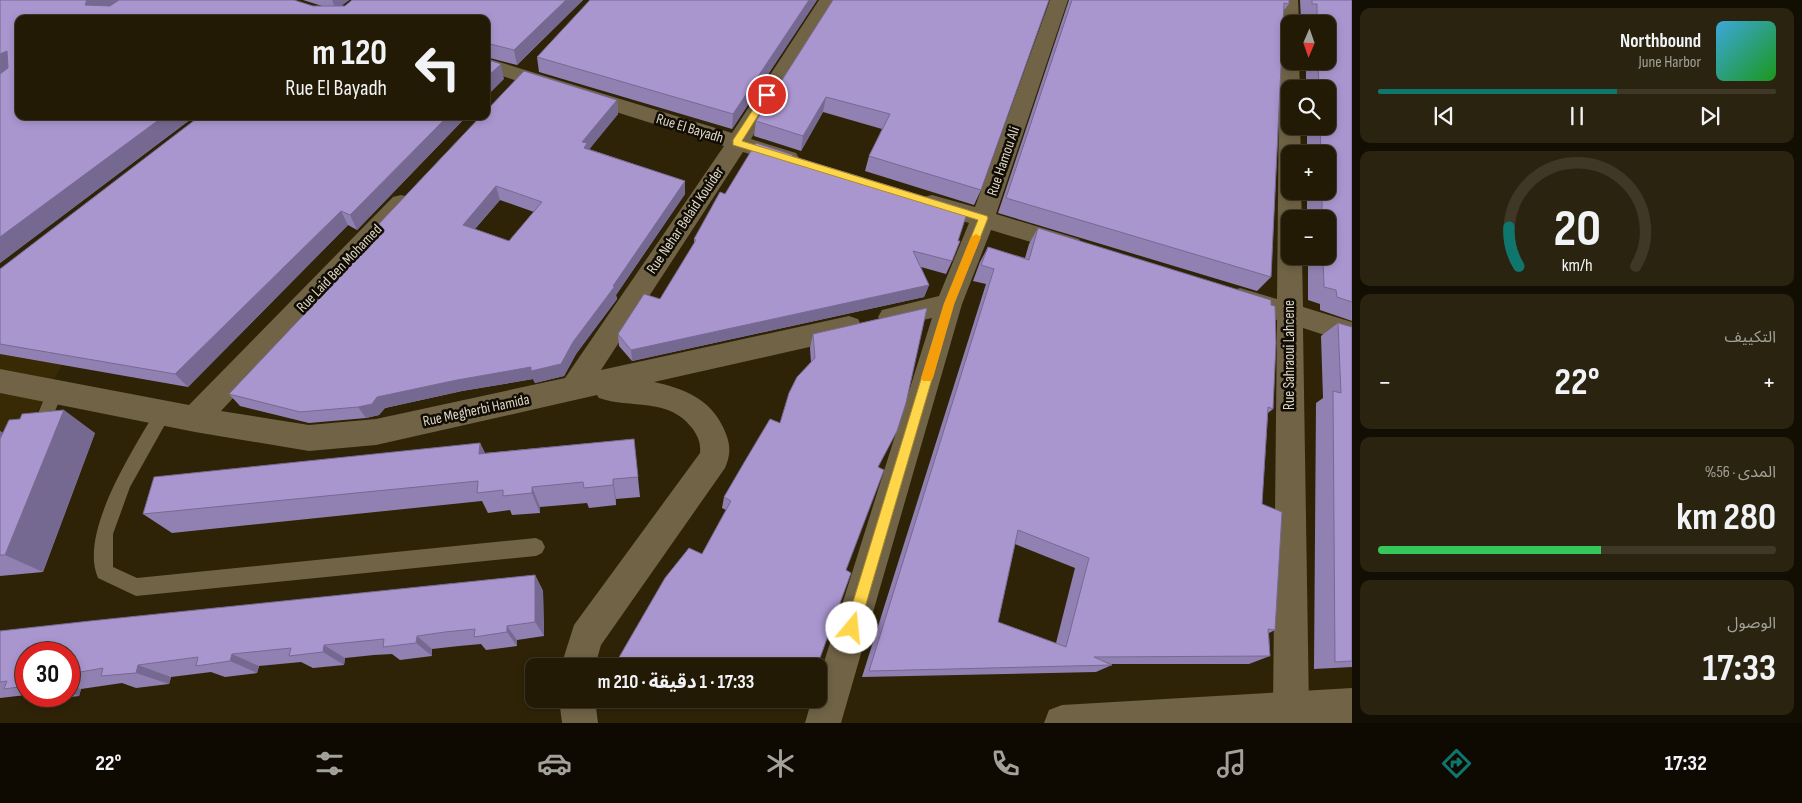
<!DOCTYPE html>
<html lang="ar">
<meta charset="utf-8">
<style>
body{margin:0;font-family:"Sofia Sans Condensed","Noto Sans Arabic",sans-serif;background:#2a230f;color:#f1f3f6;direction:rtl;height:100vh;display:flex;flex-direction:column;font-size:19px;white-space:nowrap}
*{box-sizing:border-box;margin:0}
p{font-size:16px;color:#a2a19a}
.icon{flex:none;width:28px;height:28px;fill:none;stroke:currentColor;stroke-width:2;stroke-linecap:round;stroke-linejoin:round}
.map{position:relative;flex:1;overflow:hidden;direction:ltr}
.side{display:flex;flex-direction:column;gap:8px;padding:8px;background:#130e03;width:450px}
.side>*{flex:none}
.guide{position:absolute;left:15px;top:15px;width:475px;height:105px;border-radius:10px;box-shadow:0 2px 8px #0003,0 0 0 1px #3f3827;direction:rtl;background:#221a05;color:#f1f3f6;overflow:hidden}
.needle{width:32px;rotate:182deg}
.fabs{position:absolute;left:1281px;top:15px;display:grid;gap:10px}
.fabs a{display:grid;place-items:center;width:55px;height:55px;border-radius:10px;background:#221a05;box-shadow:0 2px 8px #0003,0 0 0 1px #3f3827;font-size:25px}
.speed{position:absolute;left:15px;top:642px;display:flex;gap:10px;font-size:25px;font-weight:700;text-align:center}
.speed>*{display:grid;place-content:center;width:65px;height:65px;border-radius:50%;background:#221a05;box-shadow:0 2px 8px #0003,0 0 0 1px #3f3827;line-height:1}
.speed .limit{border:8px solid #d22;background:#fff;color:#111}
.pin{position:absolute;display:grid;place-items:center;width:42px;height:42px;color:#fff;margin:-21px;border:2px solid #fff;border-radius:50%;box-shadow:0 1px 5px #0007}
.me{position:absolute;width:55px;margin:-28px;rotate:17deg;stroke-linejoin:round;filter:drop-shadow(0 0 4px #0008)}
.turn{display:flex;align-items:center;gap:18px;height:105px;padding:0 20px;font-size:22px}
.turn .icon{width:65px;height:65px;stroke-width:2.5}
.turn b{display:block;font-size:35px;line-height:42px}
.big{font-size:38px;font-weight:700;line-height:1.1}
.side .widget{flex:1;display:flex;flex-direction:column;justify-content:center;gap:8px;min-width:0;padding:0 18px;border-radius:10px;background:#2a230f}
.side .dial{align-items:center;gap:0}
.dial svg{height:130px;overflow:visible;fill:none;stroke:#3f3827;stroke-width:7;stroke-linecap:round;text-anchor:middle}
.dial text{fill:#f1f3f6;stroke:none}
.song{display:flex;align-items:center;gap:15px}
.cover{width:60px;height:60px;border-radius:8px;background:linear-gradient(135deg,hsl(200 70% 55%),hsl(120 70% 35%))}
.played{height:5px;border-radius:2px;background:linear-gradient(90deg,#0f766e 60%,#3f3827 60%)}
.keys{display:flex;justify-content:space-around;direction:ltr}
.heat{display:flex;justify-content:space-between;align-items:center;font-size:28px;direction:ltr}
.charge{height:8px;border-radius:4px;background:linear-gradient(90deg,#34c759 56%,#3f3827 0)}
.trip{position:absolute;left:525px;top:658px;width:302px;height:50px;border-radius:10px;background:#221a05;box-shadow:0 2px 8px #0003,0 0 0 1px #3f3827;font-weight:700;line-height:50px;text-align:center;direction:rtl}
.dock{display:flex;height:80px;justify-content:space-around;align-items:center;background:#0e0a02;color:#a2a19a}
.dock .icon{width:35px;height:35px}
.dock .active{color:#0f766e}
.dock b{font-size:22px;color:#f1f3f6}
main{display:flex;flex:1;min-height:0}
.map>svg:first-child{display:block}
.built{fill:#382a05}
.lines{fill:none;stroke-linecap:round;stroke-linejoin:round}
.lane{fill:#706346;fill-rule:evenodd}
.street{fill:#706346;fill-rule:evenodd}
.secondary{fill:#706346;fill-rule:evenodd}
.wall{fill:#9181b2;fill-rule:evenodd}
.shaded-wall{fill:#766991}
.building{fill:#a996cf;stroke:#766991;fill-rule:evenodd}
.route{fill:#ffd54a;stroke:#a68a30}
.slow{fill:#f59e0b}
.labels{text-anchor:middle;stroke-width:5;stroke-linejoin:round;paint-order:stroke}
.street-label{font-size:15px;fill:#ddd6c6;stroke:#120d04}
</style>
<main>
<section class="side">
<div class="widget">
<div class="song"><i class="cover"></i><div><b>Northbound</b><p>June Harbor</p></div></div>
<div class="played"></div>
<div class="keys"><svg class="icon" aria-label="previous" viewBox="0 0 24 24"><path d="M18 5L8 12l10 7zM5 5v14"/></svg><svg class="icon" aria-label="pause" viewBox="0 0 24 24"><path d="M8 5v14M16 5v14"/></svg><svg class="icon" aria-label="next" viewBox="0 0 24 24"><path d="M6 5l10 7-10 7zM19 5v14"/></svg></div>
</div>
<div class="widget dial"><svg viewBox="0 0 100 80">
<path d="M14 69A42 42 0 1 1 86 69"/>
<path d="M14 69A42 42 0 0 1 8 45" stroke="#0f766e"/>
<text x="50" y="56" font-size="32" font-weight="700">20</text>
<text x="50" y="72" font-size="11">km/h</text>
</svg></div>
<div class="widget"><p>التكييف</p>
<div class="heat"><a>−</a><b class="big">22°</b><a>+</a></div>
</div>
<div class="widget"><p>المدى · 56%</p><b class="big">280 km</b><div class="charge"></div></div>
<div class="widget"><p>الوصول</p><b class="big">17:33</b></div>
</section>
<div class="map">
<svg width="1352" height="723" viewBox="0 0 1352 723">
<rect width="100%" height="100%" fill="#2e2307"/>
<path class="built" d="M0,354l62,11 -37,69 -25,2z"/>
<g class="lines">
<path class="lane" d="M55,385l5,2 3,5 -16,38 -2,5 -6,2 -6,-2 -2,-5 16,-38 3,-5z
M164,405l6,2 2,5 -42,75 -17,47v33l24,11 399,-40 6,3 3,6 -3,6 -6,3 -400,40 -38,-18c-20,-46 37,-131 60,-171z"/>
<path class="street" d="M819,0h18l-86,139 45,14 3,5 -3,5 -8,3 -45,-14 -142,218 248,-54 9,3 4,8 -4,8 -9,3 -195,44c29,6 56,17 69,45 7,15 9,25 2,41l-124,177 -6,21h-34l13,-41 126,-172c1,-10 -2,-17 -8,-25 -23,-31 -62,-19 -93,-30l-2,-3 -221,50 -67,6 -114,-19 -195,-39v-24l189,36 204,-208 8,-2 8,2 4,6 -4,6 -188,202 88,14 67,-6 189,-41 159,-232 -238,-75v-13l246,75z
M1050,0h18l-72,214 83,25 3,6 -3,6 -9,3 -79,-24 -29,74 -121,419h-36l7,-24h7v-21l113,-360 -41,9 -9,-3 -4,-7 4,-7 57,-14 30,-73 -45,-14 -4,-6 4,-6 8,-2 43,12z
M1280,0h18l1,24h-9v37h9l1,28h-10v37h10l1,28h-11v37h11l1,28h-12v37h12l1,51 49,15v22l-49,-16 6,381 -5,13 -3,1 -23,-1 -5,-13 4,-389 -46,-15 -4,-7 4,-7 9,-3 37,11z
M559,699h36l3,24h-36z"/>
<path class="secondary" d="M1352,688v35h-308l5,-13 13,-5z"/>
</g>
<path class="wall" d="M0,0l313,6h9l-19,-6h46l-8,6 242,-6 -66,65 -31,-8v-38l-467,97h176l-195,147z
M817,0l-85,129 -193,-57 -2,-15z
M833,0l148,190 -7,15 -109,-34 4,-15 13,-27 -59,-17 -22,39 -47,-15 2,-15z
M1069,0h220v4l-5,6 -13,267 -14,14 -259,-78z
M1300,0h52v321l-32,-11v-6l-12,-4v-44h20v-37h-21v-28h21v-37h-21v-28h21v-37h-22v-28h22v-37h-22l-1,-5h-4z
M617,100l1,14 -29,35 96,32v13l-69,101 1,4 -41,55 -12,22 -29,7 -2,-4 -71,12 -77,17 -6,7 -13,3 -57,5 -69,-17 -11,-12 150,-158 -4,-8zM500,200l34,12 -25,29 -34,-12z
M467,116l-110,114 -9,-5 -160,162 -188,-33v-85z
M793,157l159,104 -6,13 -25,-7 8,18 -5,12 -292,64 -13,-15 -1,-12 42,-35 34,-55v-5l31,-45z
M1038,228l235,181 -5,4 -6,91 13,126 -6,3 1,23 -21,8h-138l1,1 -16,7 -234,5 124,-393 -13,-3 7,-19 8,-15 37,11 4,-14zM1015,544l60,24 -19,75 -58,-21z
M927,308l-225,246 24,-44 -4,-2 2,-11 56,-74 31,-60 -1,-15 3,-14z
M1338,323l14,4v340l-38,2 2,-266 7,-5 -2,-62z
M0,431l3,2h92l-52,139 -43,4z
M634,439l6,58 -24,2v6l-27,3 -2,-5 -47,4v6l-28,2 -2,-5 -22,3 -6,-12 -310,32 -29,-19 337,-71 5,10z
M535,575l8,16 1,45 -27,4v6l-31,4 -5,-6 -22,2 -27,3v7l-32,4 -8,-6 -18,1 -29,3 -1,7 -31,3 -12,-6 -42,4 -2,7 -32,4 -14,-5 -40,5 -2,7 -33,4 -14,-5 -41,6 -2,7 -33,4 -15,-4h38v-42h-43v41l-26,3v-67z"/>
<path class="shaded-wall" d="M87,0h33l-22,13 -13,-8z
M332,0h17l-13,10z
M566,0h17l-66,65 -3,-15z
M809,0h8l-85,129 1,-15z
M7,51l12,14 -19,11v-22z
M501,64l3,15 -18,18v-19z
M826,97l-3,15 -22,39 2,-15z
M617,100l1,14 -30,37 1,6 -7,-15z
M164,116h31l-195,147v-26z
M448,116h19l-110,114 -7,-15z
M685,181v13l-69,101 1,4 -41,55 -12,22 -29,7 -2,-4 -71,12 -77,17 -6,7 -13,3 -8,-11 19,-10 196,-55z
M496,186l4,14 -33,38 -4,-13z
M341,211l7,14 -160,162 -13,-13z
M929,285l-5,12 -292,64 -1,-11z
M64,410l31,23 -52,139 -38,-17z
M0,431l22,14 -22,15z
M480,443l10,22 -11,-11z
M613,479l3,20v6l-3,-20z
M532,487l8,20v6l-8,-20z
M535,575l8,16 1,45 -9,-14z
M507,626l10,14v6l-10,-14z
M417,636l15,13v7l-16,-13z
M324,645l21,13 -1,7 -21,-13z
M232,654l27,12 -2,7 -27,-12z
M138,665l33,12 -2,7 -33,-11z
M69,686l12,3 -2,7 -10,-3z"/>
<path class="building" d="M0,0h87l-2,5 25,1 9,-6h175l19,6h32l7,-6h214l-52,50 -28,-7v-24h-467v97h145l-164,121v-163l8,-6 -1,-17 -7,3z
M590,0h219l-76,114 -196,-57z
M833,0h216l-68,190 -112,-34 21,-42 -64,-17 -23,39 -47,-15z
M1072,0h217v4l-5,-1 -13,274 -265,-79z
M1312,0h40v302l-15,-5 -1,-7 -12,-3 -1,-31h5v-37h-6v-28h6v-37h-7l-1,-28h8v-37h-9l-1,-28h10v-37h-11v-20h-5z
M486,59l15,5 -15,14z
M524,71l93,29 -35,42 5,1 -3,5 101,33 -72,105h2l-42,56 -12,22 -30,7v-4l-74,13 -80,17 -5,7 -14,3 -58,5 -71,-18 154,-163 -8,-3 106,-112h5v-5zM496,186l46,16 -33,39 -46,-16z
M200,116h248l-98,99 -9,-4 -166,163 -175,-30v-75z
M756,143l37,12 -1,1 176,54 -10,31h2l-8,20 -39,-10 16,34 -298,65 -13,-16 26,-40 16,5 36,-59 -2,-1 26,-47 5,2z
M1038,228l233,72v5l4,1 1,37 -3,66 -5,-2 -6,97 20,8 -7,118 -7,-1 2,27 -176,1 18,8 -243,6 125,-402 -13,-4 7,-18 41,13zM1018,530l71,28 -23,89 -68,-25z
M927,308l-21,95 -9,28 -19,36 6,3 -38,100 5,3 -34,93h-203l51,-88 24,-30 13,6 29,-53 -7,-4 21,-36 25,-42 10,4 9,-30 8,-16 18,-19 -2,-24z
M1338,323l14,4v334l-17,1 -2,-271 8,2z
M64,410l-59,145h-5v-116l9,-19 11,-1 2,-5z
M634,439l4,38 -25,2v6l-29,3 -1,-6 -51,5v6l-29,3v-6l-26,3 1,-12 -335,33 11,-37 326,-34 -1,11z
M535,575v47l-28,4v6l-33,5 1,-8 -30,3 -28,4 -1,7 -33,4 1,-8 -60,6 -1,7 -34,4 2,-8 -59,6 -2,7 -34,5 2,-9 -60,8 -2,8 -35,3 2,-8 -34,6v-20h-43v32l-22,3 3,-8 -7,1v-51l90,-10z"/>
<path class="route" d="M767,92l4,3 -29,46 245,75 1,2 -34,86 -95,324 -2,5 -5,2 -5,-2 -2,-5 99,-324 34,-84 -245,-75v-5l31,-47z"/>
<path class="slow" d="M976,234l5,3 -27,67 -21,74 -2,3h-8l-2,-3 23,-74 27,-67z"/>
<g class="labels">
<g class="street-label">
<text transform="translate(690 128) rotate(17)" y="5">Rue El Bayadh</text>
<text transform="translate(1003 161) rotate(-71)" y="5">Rue Hamou Ali</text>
<text transform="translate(685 220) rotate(-56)" y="5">Rue Nehar Belaid Kouider</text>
<text transform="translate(339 268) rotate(-46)" y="5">Rue Laid Ben Mohamed</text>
<text transform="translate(1289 355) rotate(-90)" y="5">Rue Sahraoui Lahcene</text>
<text transform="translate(476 410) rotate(-12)" y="5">Rue Megherbi Hamida</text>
</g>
</g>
</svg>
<div class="fabs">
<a><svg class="needle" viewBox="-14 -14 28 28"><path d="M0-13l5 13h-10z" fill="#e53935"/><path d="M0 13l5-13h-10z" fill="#a2a19a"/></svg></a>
<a><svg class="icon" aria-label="search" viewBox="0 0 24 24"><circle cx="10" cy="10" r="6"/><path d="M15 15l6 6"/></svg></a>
<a>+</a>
<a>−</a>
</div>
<div class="speed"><div class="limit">30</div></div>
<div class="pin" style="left:767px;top:95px;background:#d93025"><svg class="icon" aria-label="arrive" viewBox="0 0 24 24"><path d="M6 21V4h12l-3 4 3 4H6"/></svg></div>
<svg class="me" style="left:852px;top:628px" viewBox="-20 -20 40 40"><circle r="19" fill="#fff"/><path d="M0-13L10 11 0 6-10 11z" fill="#ffd54a"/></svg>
<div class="trip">17:33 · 1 دقيقة · 210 m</div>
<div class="guide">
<div class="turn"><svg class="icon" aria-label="left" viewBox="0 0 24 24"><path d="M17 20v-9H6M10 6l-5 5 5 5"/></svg><div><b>120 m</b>Rue El Bayadh</div></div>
</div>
</div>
</main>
<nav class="dock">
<b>17:32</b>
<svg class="icon active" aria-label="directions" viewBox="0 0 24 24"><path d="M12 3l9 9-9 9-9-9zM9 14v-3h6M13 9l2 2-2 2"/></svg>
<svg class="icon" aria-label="music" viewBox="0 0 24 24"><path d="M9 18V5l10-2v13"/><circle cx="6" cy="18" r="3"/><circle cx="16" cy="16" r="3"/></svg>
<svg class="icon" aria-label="phone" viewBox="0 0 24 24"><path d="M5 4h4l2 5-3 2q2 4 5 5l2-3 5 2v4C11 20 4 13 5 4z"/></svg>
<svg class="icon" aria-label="climate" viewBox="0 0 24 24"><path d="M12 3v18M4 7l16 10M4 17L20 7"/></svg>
<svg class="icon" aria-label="car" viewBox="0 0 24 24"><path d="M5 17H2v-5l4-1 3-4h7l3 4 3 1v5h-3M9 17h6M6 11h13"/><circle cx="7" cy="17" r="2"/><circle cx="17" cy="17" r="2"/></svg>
<svg class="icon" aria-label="filters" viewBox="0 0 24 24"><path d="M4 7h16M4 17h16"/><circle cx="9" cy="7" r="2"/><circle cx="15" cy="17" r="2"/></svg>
<b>22°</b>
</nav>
